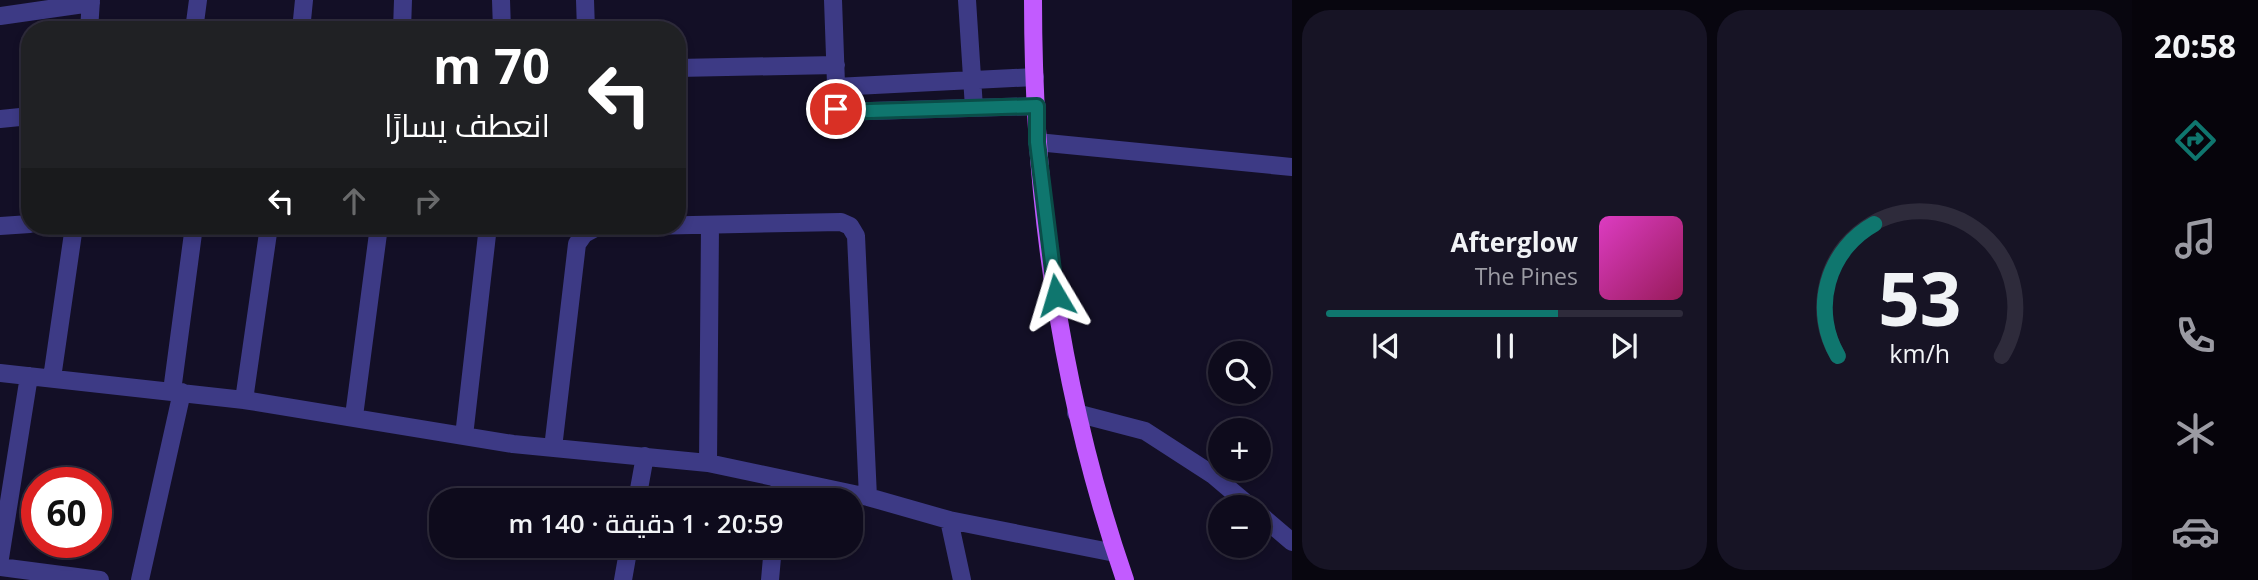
<!DOCTYPE html>
<html lang="ar">
<meta charset="utf-8">
<style>
body{margin:0;font-family:"Open Sans",Cairo,sans-serif;background:#171425;color:#f1f3f6;direction:rtl;height:100vh;display:flex;flex-direction:column;font-size:26px;white-space:nowrap}
*{box-sizing:border-box;margin:0}
p{font-size:23px;color:#9b9ba3}
.icon{flex:none;width:38px;height:38px;fill:none;stroke:currentColor;stroke-width:2;stroke-linecap:round;stroke-linejoin:round}
.map{position:relative;flex:1;overflow:hidden;direction:ltr}
.side{display:flex;flex-direction:column;gap:10px;padding:10px;background:#08060f;width:840px}
.side>*{flex:none}
.hud{position:absolute;left:21px;top:21px;width:665px;height:214px;border-radius:28px;box-shadow:0 4px 10px #0003,0 0 0 2px #2e2b3b;direction:rtl;background:#202124;color:#fff;overflow:hidden}
.buttons{position:absolute;left:1208px;top:341px;display:grid;gap:14px}
.buttons a{display:grid;place-items:center;width:63px;height:63px;border-radius:50%;background:#0e0b1c;box-shadow:0 4px 10px #0003,0 0 0 2px #2e2b3b;font-size:35px}
.speed{position:absolute;left:21px;top:467px;display:flex;gap:14px;font-size:35px;font-weight:700;text-align:center}
.speed>*{display:grid;place-content:center;width:91px;height:91px;border-radius:50%;background:#0e0b1c;box-shadow:0 4px 10px #0003,0 0 0 2px #2e2b3b;line-height:1}
.speed .limit{border:10px solid #d22;background:#fff;color:#111}
.pin{position:absolute;display:grid;place-items:center;width:60px;height:60px;color:#fff;margin:-30px;border:4px solid #fff;border-radius:50%;box-shadow:0 2px 7px #0007}
.me{position:absolute;width:77px;margin:-38px;rotate:353deg;stroke-linejoin:round;filter:drop-shadow(0 0 5px #0008)}
.turn{display:flex;align-items:center;gap:24px;height:147px;padding:0 21px;font-size:32px}
.turn .icon{width:91px;height:91px;stroke-width:2.5}
.turn b{display:block;font-size:49px;line-height:60px}
.lanes{display:flex;align-items:center;height:66px;padding:0 21px;background:#0003;justify-content:center;gap:35px;direction:ltr}
.lanes .off{opacity:.35}
.side .widget{flex:1;display:flex;flex-direction:column;justify-content:center;gap:10px;min-width:0;padding:0 24px;border-radius:28px;background:#171425}
.side .dial{align-items:center;gap:0}
.dial svg{height:182px;overflow:visible;fill:none;stroke:#2e2b3b;stroke-width:7;stroke-linecap:round;text-anchor:middle}
.dial text{fill:#f1f3f6;stroke:none}
.song{display:flex;align-items:center;gap:21px}
.cover{width:84px;height:84px;border-radius:10px;background:linear-gradient(135deg,hsl(310 70% 55%),hsl(330 70% 35%))}
.played{height:7px;border-radius:4px;background:linear-gradient(90deg,#0f766e 65%,#2e2b3b 65%)}
.keys{display:flex;justify-content:space-around;direction:ltr}
.side .tiles{flex:1;display:grid;gap:10px;grid-template-columns:repeat(2,1fr)}
.trip{position:absolute;left:429px;top:488px;width:434px;height:70px;border-radius:28px;background:#0e0b1c;box-shadow:0 4px 10px #0003,0 0 0 2px #2e2b3b;font-weight:600;line-height:70px;text-align:center;direction:rtl}
main{display:flex;flex:1;min-height:0}
.tabs{display:flex;flex-direction:column;width:126px;justify-content:space-around;align-items:center;background:#06040b;color:#9b9ba3}
.tabs .icon{width:49px;height:49px}
.tabs .selected{color:#0f766e}
.tabs b{font-size:32px;color:#f1f3f6}
.map>svg:first-child{display:block}
.lines{fill:none;stroke-linecap:round;stroke-linejoin:round}
.minor{stroke:#3d3a85;stroke-width:18}
.primary{stroke:#c25bff;stroke-width:18}
.route-casing{stroke:#0a4d48;stroke-width:18}
.route{stroke:#0f766e;stroke-width:12}
</style>
<main>
<nav class="tabs">
<b>20:58</b>
<svg class="icon selected" aria-label="directions" viewBox="0 0 24 24"><path d="M12 3l9 9-9 9-9-9zM9 14v-3h6M13 9l2 2-2 2"/></svg>
<svg class="icon" aria-label="music" viewBox="0 0 24 24"><path d="M9 18V5l10-2v13"/><circle cx="6" cy="18" r="3"/><circle cx="16" cy="16" r="3"/></svg>
<svg class="icon" aria-label="phone" viewBox="0 0 24 24"><path d="M5 4h4l2 5-3 2q2 4 5 5l2-3 5 2v4C11 20 4 13 5 4z"/></svg>
<svg class="icon" aria-label="climate" viewBox="0 0 24 24"><path d="M12 3v18M4 7l16 10M4 17L20 7"/></svg>
<svg class="icon" aria-label="car" viewBox="0 0 24 24"><path d="M5 17H2v-5l4-1 3-4h7l3 4 3 1v5h-3M9 17h6M6 11h13"/><circle cx="7" cy="17" r="2"/><circle cx="17" cy="17" r="2"/></svg>
</nav>
<section class="side">
<div class="tiles">
<div class="widget dial"><svg viewBox="0 0 100 80">
<path d="M14 69A42 42 0 1 1 86 69"/>
<path d="M14 69A42 42 0 0 1 30 11" stroke="#0f766e"/>
<text x="50" y="56" font-size="32" font-weight="700">53</text>
<text x="50" y="72" font-size="11">km/h</text>
</svg></div>
<div class="widget">
<div class="song"><i class="cover"></i><div><b>Afterglow</b><p>The Pines</p></div></div>
<div class="played"></div>
<div class="keys"><svg class="icon" aria-label="previous" viewBox="0 0 24 24"><path d="M18 5L8 12l10 7zM5 5v14"/></svg><svg class="icon" aria-label="pause" viewBox="0 0 24 24"><path d="M8 5v14M16 5v14"/></svg><svg class="icon" aria-label="next" viewBox="0 0 24 24"><path d="M6 5l10 7-10 7zM19 5v14"/></svg></div>
</div>
</div>
</section>
<div class="map">
<svg width="1292" height="580" viewBox="0 0 1292 580">
<rect width="100%" height="100%" fill="#130f26"/>
<g class="lines">
<path class="minor" d="M501,0l1,30
M585,0l1,30
M833,0l4,112 200,-6
M967,0l7,108
M0,16l91,-13
M89,30l2,-30
M194,30l4,-30
M301,30l3,-30
M402,30l1,-30
M677,68l159,-3
M835,87l200,-10
M0,119l30,-3
M1037,142l255,25
M0,226l30,-2
M0,373l244,27 269,44 195,19 160,34 81,23 166,33
M52,378l22,-152
M172,391l22,-165
M244,400l25,-174
M1076,413l69,18 68,44 39,33
M354,416l25,-190
M464,436l24,-210
M553,448l24,-204 7,-10 13,-7 244,-5 9,4 6,10 12,261
M708,463l2,-237
M637,500l8,-44
M778,500l2,-21
M1258,513l34,29
M949,520l13,60
M0,558l29,-182
M0,567l100,13
M140,580l42,-188
M623,580l6,-34
M770,580l3,-34"/>
<path class="primary" d="M1033,0c0,196 28,395 92,580"/>
</g>
<g class="lines">
<defs>
<path id="route" d="M836,109l1,3 200,-6v36l19,153"/>
</defs>
<use href="#route" class="route-casing"/>
<use href="#route" class="route"/>
</g>
</svg>
<div class="buttons">
<a><svg class="icon" aria-label="search" viewBox="0 0 24 24"><circle cx="10" cy="10" r="6"/><path d="M15 15l6 6"/></svg></a>
<a>+</a>
<a>−</a>
</div>
<div class="speed"><div class="limit">60</div></div>
<div class="pin" style="left:836px;top:109px;background:#d93025"><svg class="icon" aria-label="arrive" viewBox="0 0 24 24"><path d="M6 21V4h12l-3 4 3 4H6"/></svg></div>
<svg class="me" style="left:1056px;top:295px" viewBox="-20 -20 40 40"><path d="M0-17L14 15 0 8-14 15z" fill="#0f766e" stroke="#fff" stroke-width="4"/></svg>
<div class="trip">20:59 · 1 دقيقة · 140 m</div>
<div class="hud">
<div class="turn"><svg class="icon" aria-label="left" viewBox="0 0 24 24"><path d="M17 20v-9H6M10 6l-5 5 5 5"/></svg><div><b>70 m</b>انعطف يسارًا</div></div>
<div class="lanes"><svg class="icon" aria-label="left" viewBox="0 0 24 24"><path d="M17 20v-9H6M10 6l-5 5 5 5"/></svg><svg class="icon off" aria-label="ahead" viewBox="0 0 24 24"><path d="M12 20V5M6 11l6-6 6 6"/></svg><svg class="icon off" aria-label="right" viewBox="0 0 24 24"><path d="M7 20v-9h11M14 6l5 5-5 5"/></svg></div>
</div>
</div>
</main>
